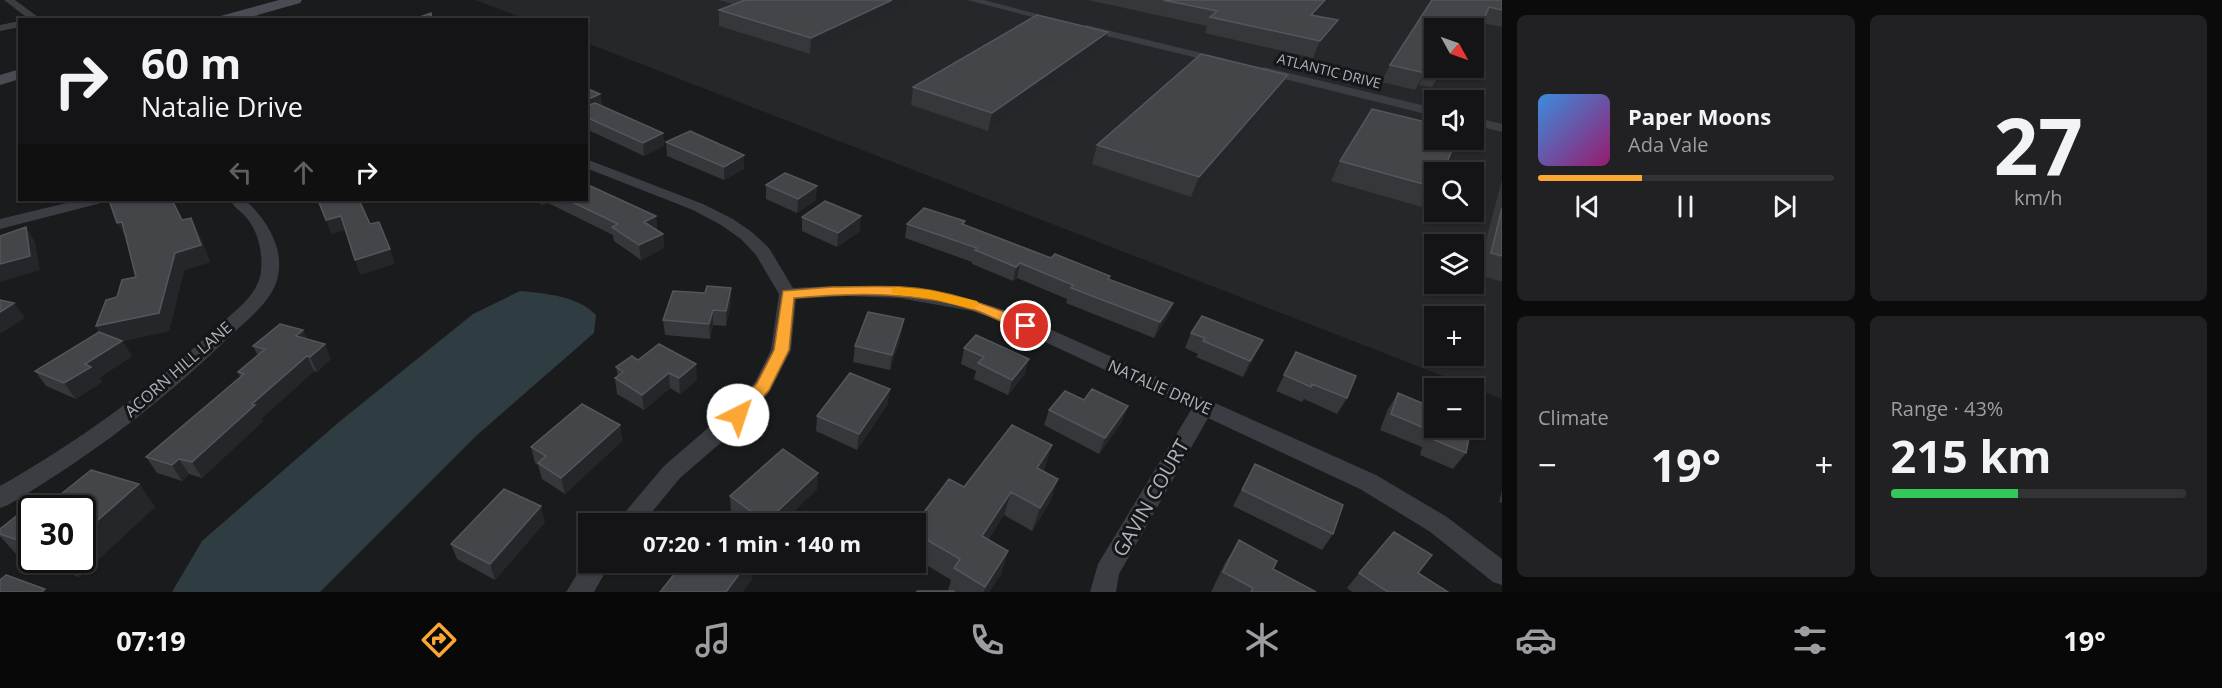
<!DOCTYPE html>
<meta charset="utf-8">
<style>
body{margin:0;font-family:"Open Sans",sans-serif;background:#212123;color:#f1f3f6;height:100vh;display:flex;flex-direction:column;font-size:22px;white-space:nowrap}
*{box-sizing:border-box;margin:0}
p{font-size:20px;color:#9d9ea1}
.icon{flex:none;width:33px;height:33px;fill:none;stroke:currentColor;stroke-width:2;stroke-linecap:round;stroke-linejoin:round}
.map{position:relative;flex:1;overflow:hidden}
.details{display:flex;flex-direction:column;gap:15px;padding:15px;background:#0b0b0c;width:720px}
.details>*{flex:none}
.banner{position:absolute;left:18px;top:18px;width:570px;height:183px;border-radius:0px;box-shadow:0 2px 4px #0004,0 0 0 2px #333335;background:#141416;color:#f1f3f6;overflow:hidden}
.needle{width:39px;rotate:130deg}
.tools{position:absolute;left:1424px;top:18px;display:grid;gap:12px}
.tools a{display:grid;place-items:center;width:60px;height:60px;border-radius:0px;background:#141416;box-shadow:0 2px 4px #0004,0 0 0 2px #333335;font-size:30px}
.speed{position:absolute;left:18px;top:495px;display:flex;gap:12px;font-size:30px;font-weight:700;text-align:center}
.speed>*{display:grid;place-content:center;width:78px;height:78px;border-radius:50%;background:#141416;box-shadow:0 2px 4px #0004,0 0 0 2px #333335;line-height:1}
.speed .limit{border:3px solid #111;border-radius:9px;background:#fff;color:#111}
.pin{position:absolute;display:grid;place-items:center;width:51px;height:51px;color:#fff;margin:-26px;border:3px solid #fff;border-radius:50%;box-shadow:0 2px 6px #0007}
.me{position:absolute;width:66px;margin:-33px;rotate:41deg;stroke-linejoin:round;filter:drop-shadow(0 0 4px #0008)}
.turn{display:flex;align-items:center;gap:21px;height:126px;padding:0 24px;font-size:27px}
.turn .icon{width:78px;height:78px;stroke-width:2.5}
.turn b{display:block;font-size:42px;line-height:51px}
.lanes{display:flex;align-items:center;height:57px;padding:0 24px;background:#0003;justify-content:center;gap:30px;direction:ltr}
.lanes .off{opacity:.35}
.big{font-size:45px;font-weight:700;line-height:1.1}
.details .tile{flex:1;display:flex;flex-direction:column;justify-content:center;gap:9px;min-width:0;padding:0 21px;border-radius:9px;background:#212123}
.details .dial{align-items:center;gap:0}
.dial b{font-size:78px;line-height:1}
.song{display:flex;align-items:center;gap:18px}
.cover{width:72px;height:72px;border-radius:9px;background:linear-gradient(135deg,hsl(210 70% 55%),hsl(320 70% 35%))}
.played{height:6px;border-radius:3px;background:linear-gradient(90deg,#fca633 35%,#333335 35%)}
.keys{display:flex;justify-content:space-around;direction:ltr}
.heat{display:flex;justify-content:space-between;align-items:center;font-size:33px;direction:ltr}
.charge{height:9px;border-radius:4px;background:linear-gradient(90deg,#34c759 43%,#333335 0)}
.details .tiles{flex:1;display:grid;gap:15px;grid-template-columns:repeat(2,1fr)}
.trip{position:absolute;left:578px;top:513px;width:348px;height:60px;border-radius:0px;background:#141416;box-shadow:0 2px 4px #0004,0 0 0 2px #333335;font-weight:700;line-height:60px;text-align:center}
.menu{display:flex;height:96px;justify-content:space-around;align-items:center;background:#080809;color:#9d9ea1}
.menu .icon{width:42px;height:42px}
.menu .active{color:#fca633}
.menu b{font-size:27px;color:#f1f3f6}
main{display:flex;flex:1;min-height:0}
.map>svg:first-child{display:block}
.built{fill:#26272a;fill-rule:evenodd}
.water{fill:#2f3c42}
.lines{fill:none;stroke-linecap:round;stroke-linejoin:round}
.street{fill:#3b3d42;fill-rule:evenodd}
.secondary{fill:#494c52;fill-rule:evenodd}
.wall{fill:#36373b;fill-rule:evenodd}
.shaded-wall{fill:#252629}
.building{fill:#434549;stroke:#53565b;stroke-width:1.5}
.route{fill:#fca633;stroke:#a46c21;stroke-width:1.5}
.slow{fill:#f59e0b}
.labels{text-anchor:middle;stroke-width:6;stroke-linejoin:round;paint-order:stroke}
.far-street-label{font-size:14px;fill:#acb3bd;stroke:#151618}
.street-label{font-size:16px;fill:#acb3bd;stroke:#151618}
.near-street-label{font-size:20px;fill:#acb3bd;stroke:#151618}
</style>
<main>
<div class="map">
<svg width="1502" height="592" viewBox="0 0 1502 592">
<rect width="100%" height="100%" fill="#1a1b1d"/>
<path class="built" d="M475,0h1027v399l-915,-356 -1,-23 -61,-1zM1434,28h39v40h-39zM1434,100h39v40h-39zM1434,172h39v40h-39zM1434,244h39v40h-39zM1434,316h39v40h-39z"/>
<path class="water" d="M520,291c27,3 56,4 76,24l-2,18 -118,103 -156,156h-148l30,-51 137,-119 134,-108z"/>
<g class="lines">
<path class="street" d="M4,0h11l27,20h-12z
M967,0h17l80,21 -5,3z
M246,10l17,8 1,2h-14l-9,-7z
M20,21v6l-20,4v-6z
M1086,25l140,34 2,2 -6,3 -140,-34 -1,-2z
M1264,67l170,41v8l-174,-43v-4z
M1473,117l29,7v8l-29,-7z
M586,159l117,45 30,15 20,14 16,15 24,40c79,-5 145,0 221,25l362,162 71,42 55,42v26l-9,-3 -64,-51 -69,-42 -152,-71 -89,156 -3,18h-26l8,-28 93,-154 -191,-89 -28,-10 -73,-13 -53,-2 -50,3 -5,51 -21,41 -24,30 -66,57 -38,46h-27l49,-58 66,-57 25,-27 16,-32 8,-56 -23,-39 -15,-16 -20,-14 -28,-15 -107,-42z
M79,200h25l-3,3 -101,26v-10z
M230,200h15c21,19 39,46 33,76 -5,25 -31,44 -48,60 -67,66 -141,121 -222,169l-8,3v-22c78,-44 151,-97 217,-159 16,-15 42,-32 44,-56 2,-19 -3,-41 -16,-55 -5,-5 -12,-10 -15,-16z
M588,557v5h23l-17,30h-28z"/>
<path class="secondary" d="M279,0h23l-2,3 -60,17h-25l2,-3z
M20,69v10l-20,6v-10z"/>
</g>
<path class="wall" d="M718,0h191l-1,7 -98,47 -91,-28v-16l14,-6z
M1088,0h245l-15,16 13,20 -18,22 -108,-25 2,-7z
M1432,0h70v27l-20,-4 -9,19v-14h-39v40h9l-11,19 -13,-2 -4,5 -34,-8 9,-17z
M1108,32l-5,16 -115,83 -77,-26 2,-18z
M1288,75l-7,17 -90,105 -99,-33 5,-19z
M586,88l14,6 2,12 61,27 1,13 -20,10 -58,-27z
M666,142l78,13v14l-20,11 -57,-24z
M1340,161l94,11v20l-9,16 -94,-27z
M1502,180v102l-25,-8z
M766,185l50,15 -19,13 -31,-14z
M532,200h54l70,16 1,14 6,4 1,14 -23,12 -27,-19 -1,-6 -65,-32 -5,2z
M802,217l58,14 -23,16 -35,-16z
M183,220l16,14 11,28 -26,8 -15,61 -47,10 10,15 -33,22 3,4 -26,17 -30,-13 -11,-15 64,-39 -3,-6 21,-29 19,-20z
M965,221l-1,4 87,33 59,18 -1,3 58,39 -13,20 -88,-35 1,-4 -50,-21 -4,3 -41,-17v-2l-67,-24 2,-14z
M705,293l26,10 -5,23 -13,-1 -3,14 -45,-4 -2,-15z
M904,319l-3,16 -11,35 -37,-8 2,-16z
M1191,333l64,23 -12,21 -47,-20 2,-3 -13,-6z
M307,339l24,20 -14,13 -3,-1 -52,47 1,3 -61,57 -13,-4 -7,7 -25,-8 -11,-16 94,-80 -2,-5 20,-16 -5,-10z
M964,348l61,26 -17,21 -34,-16 2,-8 -15,-7z
M1296,352l51,46 -10,16 -33,-15 -2,3 -26,-11z
M638,360l59,20 -17,14 -10,-6 -26,22 -27,-16 -2,-16 3,-2 -2,-9z
M890,389l-3,16 -30,45 -41,-19 1,-15z
M1398,393l68,60 -13,16 -33,-14 2,-8 -42,-17 8,-21z
M1049,410l73,12 -23,32 -55,-29z
M620,425l2,16 -57,53 -23,-15 -4,-14 -3,-2 -4,-16z
M1255,464l78,70 -11,16 -89,-44z
M1045,468l-2,3 15,8 -8,23 -18,29 -28,-16 -16,25 20,11 -7,23 -12,18h-72l31,-1 3,-11 -36,-22v-34l49,-37z
M91,470l48,14 16,23 -76,70 -62,-22 -17,-19v-7l33,-26 12,4zM32,508h50v52h-50z
M818,473l-1,16 -36,35h-35l-15,-12 -1,-16z
M1502,490v13l-3,-1z
M545,522l-50,58 -38,-21 -6,-15z
M1239,540l34,29 43,23h-105l14,-29z
M1359,573h59l30,19h-96l-5,-4z"/>
<path class="shaded-wall" d="M892,0h17l-1,7 -98,47 1,-16z
M1325,0h8l-28,30 6,-15z
M1338,20l-7,16 -18,22 7,-17z
M1108,32l-5,16 -115,83 4,-18z
M1428,67l-9,18 -4,5 10,-17z
M1288,75l-7,17 -90,105 8,-20z
M600,94l2,12 -16,7v-13z
M663,133l1,13 -20,10 -1,-13z
M744,155v14l-20,11v-13z
M817,186l-1,14 -19,13 1,-14z
M542,200h6v3l-5,2z
M341,216l5,14 -15,4 -5,-14z
M656,216l1,15 -13,-9z
M861,216l-1,15 -23,16 1,-14z
M191,218l8,16 11,28 -26,8 -15,61 -47,10 10,15 -33,22 3,4 -26,17 -12,-16 43,-39 -11,-18 79,-73z
M122,222l5,18 -10,-17z
M26,227l9,15 5,28 -40,12v-18z
M663,234l1,14 -23,12 -2,-15z
M390,249l5,15 -35,11 -5,-15z
M1020,263l-3,15 -4,3 3,-14z
M731,288v15l-5,23v-15z
M14,303l11,15 -25,16v-22z
M1173,303l-6,15 -13,20 6,-16z
M713,310v15l-3,14 -1,-15z
M904,319l-3,16 -11,35 2,-15z
M303,330l7,15 -14,-9z
M1263,340l-8,16 -12,21 7,-16z
M325,344l6,15 -14,13 -7,-15z
M307,356l7,15 -52,47 1,3 -61,57 -10,-16 60,-58z
M1029,359l-4,15 -17,21 4,-15z
M696,364l1,16 -17,14 -1,-16z
M669,373l1,15 -26,22 -2,-15z
M890,389l-3,16 -30,45 2,-16z
M1128,406l-6,16 -23,32 6,-16z
M620,425l2,16 -57,53 -4,-16z
M1052,445l-7,23 -16,23 8,-23z
M179,459l10,15 -7,7 -10,-16z
M818,473l-1,16 -36,35h-15v-2z
M1058,479l-8,23 -18,29 8,-23z
M139,484l16,23 -76,70 -16,-17h19v-26z
M1011,492l-7,23 -28,44 6,-23z
M541,506l4,16 -50,58 -5,-16z
M1008,551l-7,23 -12,18h-5l1,-5z
M748,562h4v18l-9,12h-17z"/>
<path class="building" d="M745,0h147l-81,38 -92,-28z
M1163,0h162l-14,15 27,5 -18,21 -110,-24 7,-6z
M1432,0h70v10l-13,-3 -11,26 -5,-1v-4h-39v40h9l-2,2 -13,-3 -3,6 -35,-8z
M431,13l1,7h-20z
M1037,15l71,17 -116,81 -79,-26z
M1201,54l87,21 -89,102 -102,-32z
M586,88l14,6 -14,6z
M595,103l68,30 -20,10 -57,-26v-11z
M1372,109l62,15v16h22l-13,32h-9v15l-94,-26z
M690,131l54,24 -20,12 -58,-25z
M785,173l32,13 -19,13 -32,-14z
M586,184l70,32 -12,6 19,12 -24,11 -27,-18 6,-3 -50,-24h18z
M120,200h52l10,20 9,-2 10,27 -26,8 -16,60 -63,13 10,-26 11,-3 5,-17 14,-3 -14,-55 -5,1 -7,-20z
M318,200h41l11,24 9,-2 11,27 -35,11 -14,-44 -15,4z
M825,201l36,15 -23,17 -36,-16z
M924,208l41,13 -3,3 89,34 4,-4 55,22 -2,3 65,24 -13,19 -89,-34 2,-3 -53,-22 -4,4 -41,-17 2,-2 -70,-24z
M1502,208v48l-11,-3z
M26,227l4,29 -30,8v-28z
M707,286l24,2 -5,23 -13,-1 -4,14 -46,-4 10,-29 32,2z
M0,300l14,3 -14,9z
M868,312l36,7 -12,36 -37,-9z
M1202,316l61,24 -13,21 -47,-20 2,-3 -14,-5z
M280,324l23,6 -7,6 29,8 -15,13 -3,-1 -55,48 3,1 -63,57 -13,-3 -7,6 -26,-8 98,-83 -6,-2 27,-23 -12,-3z
M99,332l23,9 -37,23 6,3 -27,16 -29,-12z
M976,335l53,24 -17,21 -34,-17 6,-6 -20,-9z
M659,344l37,20 -17,14 -10,-5 -27,22 -27,-17 8,-6 -7,-5 16,-11 6,4z
M1296,352l60,24 -9,22 -35,-14 -1,3 -27,-12z
M850,373l40,16 -31,45 -42,-18z
M1092,389l36,17 -23,32 -56,-28 16,-19 19,9z
M1398,393l36,15v20h37l-5,25 -34,-14 2,-7 -43,-18z
M582,404l38,21 -59,53 -23,-15 8,-7 -15,-9z
M1012,425l40,20 -15,23 21,11 -18,29 -29,-16 -29,44 26,15 -23,36 -31,-19 6,-9 -45,-26v-9l34,-45 15,8z
M783,449l35,24 -52,49 -36,-26z
M1255,464l88,41 -10,29 -91,-44z
M91,470l48,14 -57,50v-26h-50v37l-32,-11v-5l33,-26 12,4z
M504,489l37,17 -51,58 -39,-20z
M710,520l7,4h-10z
M1394,532l38,23 -14,18 30,19h-60l-29,-19z
M1239,540l38,21 -4,8 43,23h-65l2,-4 -30,-16z
M684,562h64l-22,30h-66z
M6,575l39,14 -3,3h-42v-12z
M917,591h37v1h-37z"/>
<path class="route" d="M832,287c23,0 47,-1 70,0 45,2 88,19 130,36l2,3 -8,5c-18,-5 -34,-15 -51,-21 -59,-19 -120,-17 -181,-12l-5,52 -20,40 -25,29h-11l-3,-4 3,-4 24,-28 17,-33 9,-59z"/>
<path class="slow" d="M897,287l32,3 48,11 2,4 -7,4 -43,-11 -36,-4 -2,-3 2,-3z"/>
<g class="labels">
<g class="far-street-label">
<text transform="translate(1329 71) rotate(14)" y="5">ATLANTIC DRIVE</text>
</g>
<g class="street-label">
<text transform="translate(178 369) rotate(-41)" y="6">ACORN HILL LANE</text>
<text transform="translate(1160 387) rotate(24)" y="6">NATALIE DRIVE</text>
</g>
<g class="near-street-label">
<text transform="translate(1151 498) rotate(-60)" y="7">GAVIN COURT</text>
</g>
</g>
</svg>
<div class="tools">
<a><svg class="needle" viewBox="-14 -14 28 28"><path d="M0-13l5 13h-10z" fill="#e53935"/><path d="M0 13l5-13h-10z" fill="#9d9ea1"/></svg></a>
<a><svg class="icon" aria-label="sound" viewBox="0 0 24 24"><path d="M4 9h4l5-4v14l-5-4H4zM17 9q2 3 0 6"/></svg></a>
<a><svg class="icon" aria-label="search" viewBox="0 0 24 24"><circle cx="10" cy="10" r="6"/><path d="M15 15l6 6"/></svg></a>
<a><svg class="icon" aria-label="layers" viewBox="0 0 24 24"><path d="M12 4l9 5-9 5-9-5zM3 14l9 5 9-5"/></svg></a>
<a>+</a>
<a>−</a>
</div>
<div class="speed"><div class="limit">30</div></div>
<div class="pin" style="left:1026px;top:326px;background:#d93025"><svg class="icon" aria-label="arrive" viewBox="0 0 24 24"><path d="M6 21V4h12l-3 4 3 4H6"/></svg></div>
<svg class="me" style="left:738px;top:415px" viewBox="-20 -20 40 40"><circle r="19" fill="#fff"/><path d="M0-13L10 11 0 6-10 11z" fill="#fca633"/></svg>
<div class="trip">07:20 · 1 min · 140 m</div>
<div class="banner">
<div class="turn"><svg class="icon" aria-label="right" viewBox="0 0 24 24"><path d="M7 20v-9h11M14 6l5 5-5 5"/></svg><div><b>60 m</b>Natalie Drive</div></div>
<div class="lanes"><svg class="icon off" aria-label="left" viewBox="0 0 24 24"><path d="M17 20v-9H6M10 6l-5 5 5 5"/></svg><svg class="icon off" aria-label="ahead" viewBox="0 0 24 24"><path d="M12 20V5M6 11l6-6 6 6"/></svg><svg class="icon" aria-label="right" viewBox="0 0 24 24"><path d="M7 20v-9h11M14 6l5 5-5 5"/></svg></div>
</div>
</div>
<section class="details">
<div class="tiles">
<div class="tile">
<div class="song"><i class="cover"></i><div><b>Paper Moons</b><p>Ada Vale</p></div></div>
<div class="played"></div>
<div class="keys"><svg class="icon" aria-label="previous" viewBox="0 0 24 24"><path d="M18 5L8 12l10 7zM5 5v14"/></svg><svg class="icon" aria-label="pause" viewBox="0 0 24 24"><path d="M8 5v14M16 5v14"/></svg><svg class="icon" aria-label="next" viewBox="0 0 24 24"><path d="M6 5l10 7-10 7zM19 5v14"/></svg></div>
</div>
<div class="tile dial"><b>27</b><p>km/h</p></div>
<div class="tile"><p>Climate</p>
<div class="heat"><a>−</a><b class="big">19°</b><a>+</a></div>
</div>
<div class="tile"><p>Range · 43%</p><b class="big">215 km</b><div class="charge"></div></div>
</div>
</section>
</main>
<nav class="menu">
<b>07:19</b>
<svg class="icon active" aria-label="directions" viewBox="0 0 24 24"><path d="M12 3l9 9-9 9-9-9zM9 14v-3h6M13 9l2 2-2 2"/></svg>
<svg class="icon" aria-label="music" viewBox="0 0 24 24"><path d="M9 18V5l10-2v13"/><circle cx="6" cy="18" r="3"/><circle cx="16" cy="16" r="3"/></svg>
<svg class="icon" aria-label="phone" viewBox="0 0 24 24"><path d="M5 4h4l2 5-3 2q2 4 5 5l2-3 5 2v4C11 20 4 13 5 4z"/></svg>
<svg class="icon" aria-label="climate" viewBox="0 0 24 24"><path d="M12 3v18M4 7l16 10M4 17L20 7"/></svg>
<svg class="icon" aria-label="car" viewBox="0 0 24 24"><path d="M5 17H2v-5l4-1 3-4h7l3 4 3 1v5h-3M9 17h6M6 11h13"/><circle cx="7" cy="17" r="2"/><circle cx="17" cy="17" r="2"/></svg>
<svg class="icon" aria-label="filters" viewBox="0 0 24 24"><path d="M4 7h16M4 17h16"/><circle cx="9" cy="7" r="2"/><circle cx="15" cy="17" r="2"/></svg>
<b>19°</b>
</nav>
